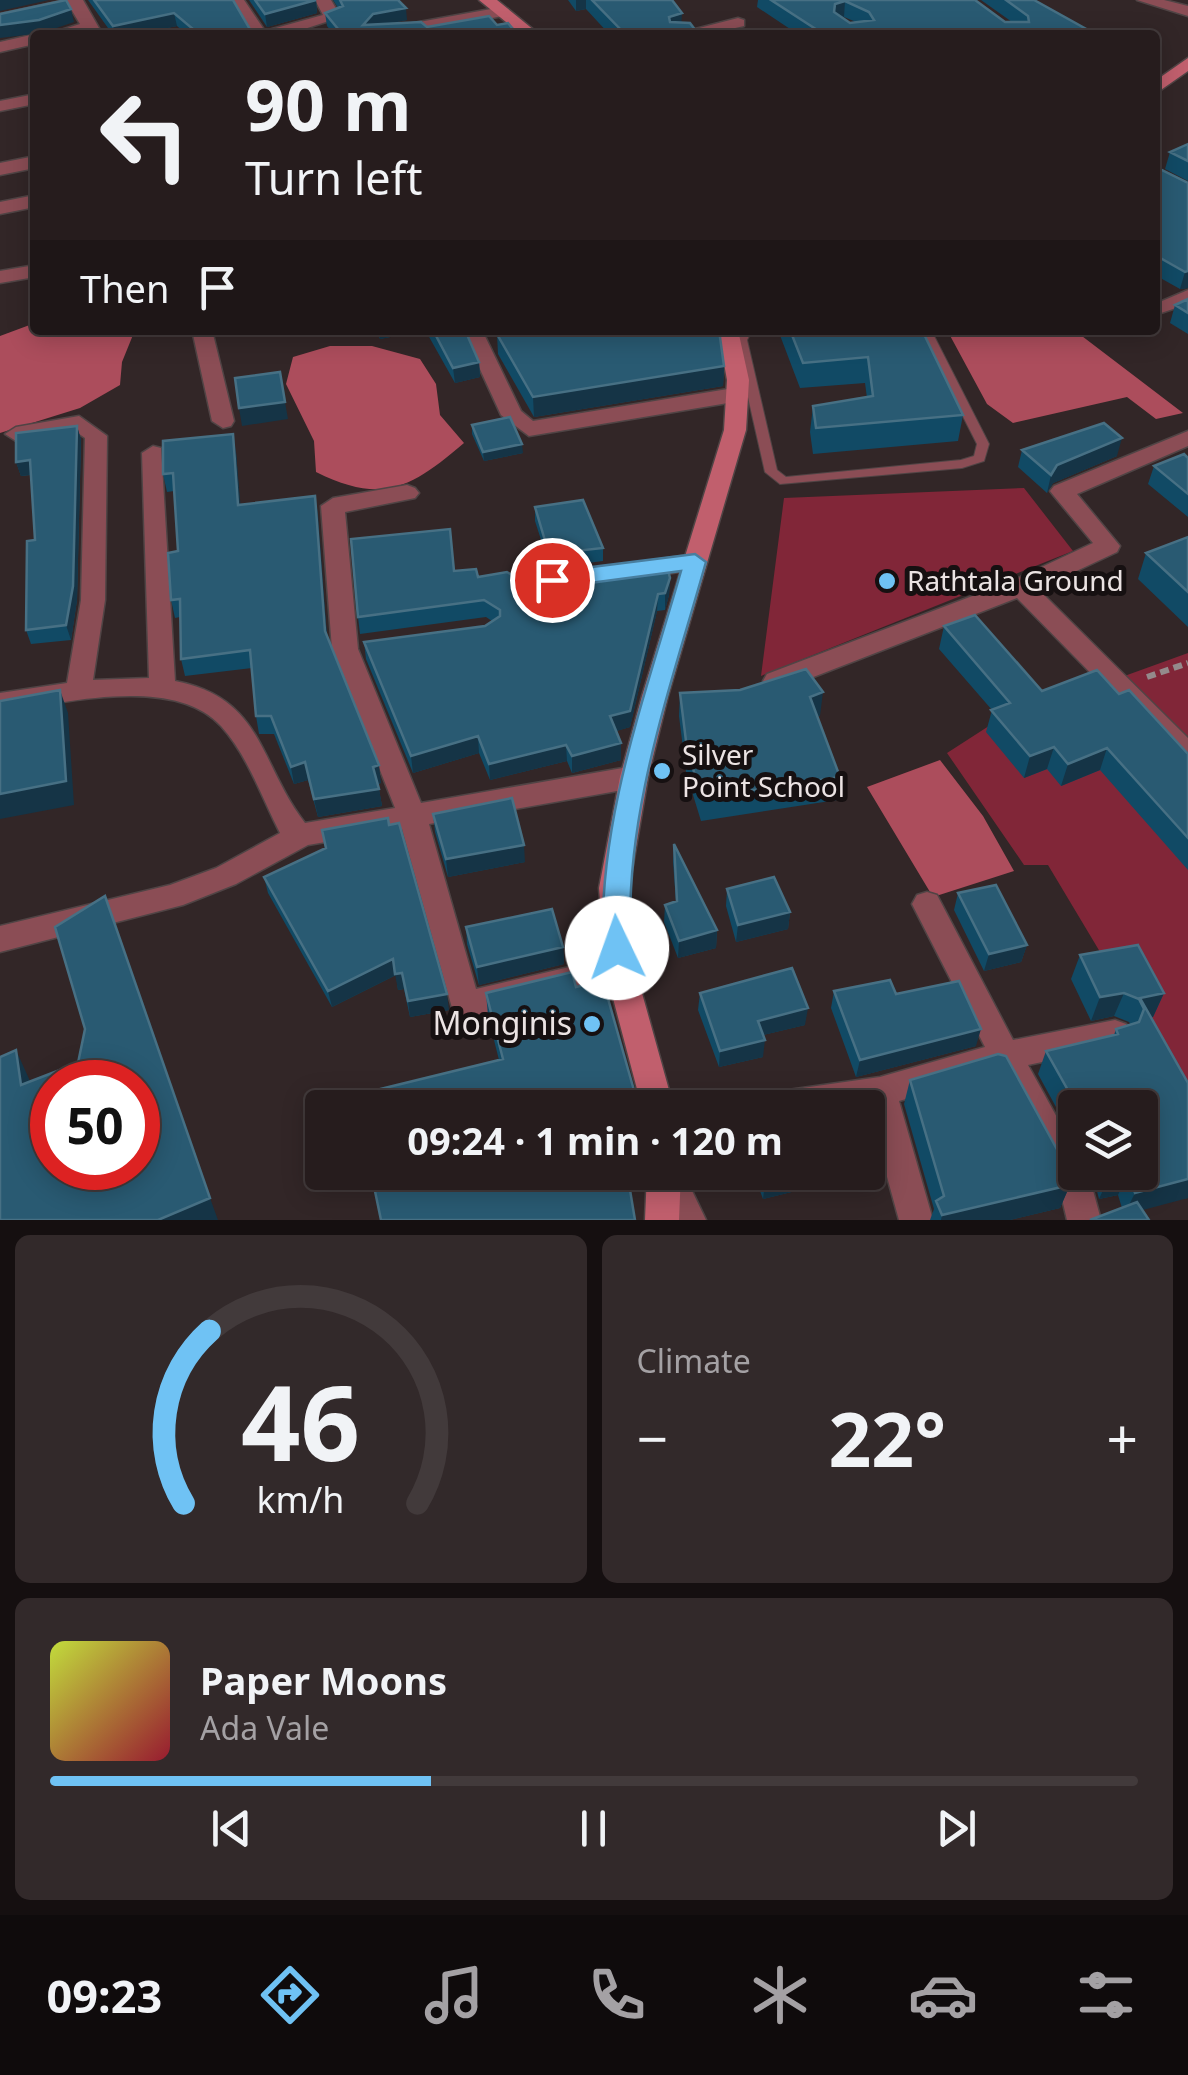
<!DOCTYPE html>
<meta charset="utf-8">
<style>
body{margin:0;font-family:"Noto Sans",sans-serif;background:#32292a;color:#f1f3f6;height:100vh;display:flex;flex-direction:column;font-size:38px;white-space:nowrap}
*{box-sizing:border-box;margin:0}
p{font-size:32px;color:#a4a1a4}
.icon{flex:none;width:55px;height:55px;fill:none;stroke:currentColor;stroke-width:2;stroke-linecap:round;stroke-linejoin:round}
.map{position:relative;height:1220px;overflow:hidden}
.panel{display:flex;flex-direction:column;gap:15px;padding:15px;background:#150f10;flex:1}
.panel>*{flex:none}
.top-card{position:absolute;left:30px;top:30px;width:1130px;height:305px;border-radius:10px;box-shadow:0 5px 25px #0003,0 0 0 2px #423a3b;background:#261c1d;color:#f1f3f6;overflow:hidden}
.fabs{position:absolute;left:1058px;top:1090px;display:grid;gap:20px}
.fabs a{display:grid;place-items:center;width:100px;height:100px;border-radius:10px;background:#261c1d;box-shadow:0 5px 25px #0003,0 0 0 2px #423a3b;font-size:50px}
.speed{position:absolute;left:30px;top:1060px;display:flex;gap:20px;font-size:50px;font-weight:700;text-align:center}
.speed>*{display:grid;place-content:center;width:130px;height:130px;border-radius:50%;background:#261c1d;box-shadow:0 5px 25px #0003,0 0 0 2px #423a3b;line-height:1}
.speed .limit{border:15px solid #d22;background:#fff;color:#111}
.pin{position:absolute;display:grid;place-items:center;width:85px;height:85px;color:#fff;margin:-42px;border:5px solid #fff;border-radius:50%;box-shadow:0 2px 10px #0007}
.me{position:absolute;width:110px;margin:-55px;rotate:357deg;stroke-linejoin:round;filter:drop-shadow(0 0 8px #0008)}
.turn{display:flex;align-items:center;gap:35px;height:210px;padding:0 50px;font-size:45px}
.turn .icon{width:130px;height:130px;stroke-width:2.5}
.turn b{display:block;font-size:70px;line-height:85px}
.then{display:flex;align-items:center;height:95px;padding:0 50px;background:#0003;gap:20px;font-size:38px}
.big{font-size:75px;font-weight:700;line-height:1.1}
.panel .card{flex:1;display:flex;flex-direction:column;justify-content:center;gap:15px;min-width:0;padding:0 35px;border-radius:15px;background:#32292a}
.panel .dial{align-items:center;gap:0}
.dial svg{height:260px;overflow:visible;fill:none;stroke:#423a3b;stroke-width:7;stroke-linecap:round;text-anchor:middle}
.dial text{fill:#f1f3f6;stroke:none}
.song{display:flex;align-items:center;gap:30px}
.cover{width:120px;height:120px;border-radius:15px;background:linear-gradient(135deg,hsl(70 70% 55%),hsl(350 70% 35%))}
.played{height:10px;border-radius:5px;background:linear-gradient(90deg,#6fc2f4 35%,#423a3b 35%)}
.keys{display:flex;justify-content:space-around;direction:ltr}
.heat{display:flex;justify-content:space-between;align-items:center;font-size:55px;direction:ltr}
.panel .tiles{flex:1;display:grid;gap:15px;grid-template-columns:1fr 1fr}
.card:last-child{grid-column:span 2}
.trip{position:absolute;left:305px;top:1090px;width:580px;height:100px;border-radius:10px;background:#261c1d;box-shadow:0 5px 25px #0003,0 0 0 2px #423a3b;font-weight:700;line-height:100px;text-align:center}
.dock{display:flex;height:160px;justify-content:space-around;align-items:center;background:#0f0b0c;color:#a4a1a4}
.dock .icon{width:70px;height:70px}
.dock .selected{color:#6fc2f4}
.dock b{font-size:45px;color:#f1f3f6}
.map>svg:first-child{display:block}
.green{fill:#812638}
.water{fill:#ac4d5c}
.lines{fill:none;stroke-linecap:round;stroke-linejoin:round}
.lane-casing{stroke:#504445;stroke-width:2}
.street-casing{stroke:#504445;stroke-width:3}
.secondary-casing{stroke:#504445;stroke-width:3}
.path{stroke:#948a8b;stroke-width:6;stroke-dasharray:9 5;stroke-linecap:butt}
.lane{fill:#8b4d55;fill-rule:evenodd}
.street{fill:#8b4d55;fill-rule:evenodd}
.secondary{fill:#c15f6d;fill-rule:evenodd}
.wall{fill:#114a65;fill-rule:evenodd}
.shaded-wall{fill:#153446}
.building{fill:#295a72;stroke:#477084;stroke-width:2.5;fill-rule:evenodd}
.route{fill:#6fc2f4;stroke:#487e9f;stroke-width:2.5}
.poi-dot{fill:#6fc2f4;stroke:#161011;stroke-width:4}
.labels{text-anchor:middle;stroke-width:10;stroke-linejoin:round;paint-order:stroke}
.poi-label{font-size:28px;fill:#ebe3e3;stroke:#161011;text-anchor:start}
.near-poi-label{font-size:32px;fill:#ebe3e3;stroke:#161011;text-anchor:end}
</style>
<div class="map">
<svg width="1188" height="1220" viewBox="0 0 1188 1220">
<rect width="100%" height="100%" fill="#322627"/>
<path class="green" d="M1024,488l49,63 -312,125 23,-178z
M1188,653v446l-140,-234h-24l-77,-112 45,-29z"/>
<path class="water" d="M35,323v7h100l-13,32 -2,23 -40,23 -80,25v-97z
M947,330h127l109,83 -27,6 -29,-22 -114,26 -26,-19z
M330,346h42l48,13 16,25 4,31 24,28c-53,45 -81,62 -148,29l-2,-31 -28,-57 7,-27z
M940,760l43,56 31,55 -81,26 -66,-110z"/>
<g class="lines">
<defs>
<path id="lane" d="M740,330h12l-5,10 30,130 9,7 175,-17 13,-4 3,-12 -58,-114h12l58,114 -5,17 -22,7 -182,16 -15,-12 -30,-132z"/>
<path id="street" d="M66,0h17l20,35h-58l35,-11 -9,-15 -71,15v-10z
M228,0h16l21,31 58,-16 -8,-15h16l10,17 -55,18h-35z
M1137,0h27l24,6v10z
M502,7l6,2v6l-106,20h-35l8,-5z
M738,18l6,2v6l-40,9h-32z
M35,34l4,1h-4v9l-35,8v-10z
M35,94v10l-35,7v-10z
M35,156v12l-35,7v-12z
M35,195v12l-35,7v-12z
M35,265v12l-35,6v-12z
M1188,290v14l-33,11v-11z
M192,330h20l22,91 -3,5 -8,2 -11,-7z
M462,330h20l39,81 12,10 201,-33 11,7 -11,7 -205,34 -28,-21z
M79,416l28,20 -2,164 -12,80 56,-2 -7,-225 11,-7 8,2 14,233c89,17 84,83 130,142l90,-15 -63,-159 -11,-143 12,-8 74,-13 8,3 4,5 -4,5 -70,14 13,137 63,154 213,-37 10,3 4,8 -4,8 -10,3 -205,36 47,165 144,-34 11,4 4,9 -4,9 -166,41 -11,-3 -52,-186 -94,16 -72,39 -53,21 -183,47v-26l170,-41 46,-17 64,-35c-18,-35 -32,-77 -59,-107 -47,-52 -160,-23 -221,-13v-20l67,-10 14,-83 4,-162 -10,-7 -59,10 -11,-7 11,-7z
M1188,431v15l-111,48 43,52 -3,6 -79,37 150,149v27l-10,-3 -161,-164 -232,90h-18l-4,-7 4,-7 245,-93 81,-38 -39,-47 -4,-5 4,-5z
M695,554l12,8 -3,6 -70,11 -12,-8 12,-8z
M927,892l10,3 76,145 102,-20 11,4 5,10 -5,10 -98,21 47,85v22h13l13,48h-34l-8,-34 -61,-114 -99,29 34,119h-34l-31,-112h-117l5,-10 11,-5 113,-16 105,-30 -73,-143 5,-9z
M650,1172h33l23,48h-34z"/>
<path id="secondary" d="M479,0h18l43,35h-18z
M1188,58v13l-33,23v-13z
M718,330h20l11,50 -3,50 -78,266 -20,81 -19,111 6,80 39,140h-32l-37,-140 -6,-80 21,-111 22,-81 82,-266 3,-50z
M647,1172h34l-2,48h-34z"/>
</defs>
<use href="#lane" class="lane-casing"/>
<use href="#street" class="street-casing"/>
<use href="#secondary" class="secondary-casing"/>
<path class="path" d="M1147,677l41,-14"/>
<use href="#lane" class="lane"/>
<use href="#street" class="street"/>
<use href="#secondary" class="secondary"/>
</g>
<path class="wall" d="M88,0h145l19,35h-65l-10,-9 -44,9h-20z
M249,0h67l1,13 -50,14z
M333,0h65l9,20 -17,3 37,4 70,-2 21,10h-184l-7,-9 -2,-13 13,-5z
M568,0h104l10,23 17,12h-89l-24,-26 -10,2z
M758,0h217l30,22h7l-31,-22h53l63,35h-298l-42,-28zM841,17h3l12,5 -6,1z
M1188,144v37l-23,-12 5,-17z
M1155,158l3,10 30,15v105l-8,1 -25,-14z
M1188,299v35l-18,-11 5,-18z
M376,330h89l14,32 1,15 -25,6 -27,-48 -7,-4 -41,8z
M778,330h144l41,85 -5,26 -145,13 -3,-22 3,-26 54,-8 -2,-15 -65,5z
M497,334l227,32 -1,20 -189,31 -36,-63z
M472,425l51,28 -39,8 -12,-27z
M77,426l4,14 -4,160 -6,40 -40,4 -5,-14 9,-90 -4,-65 -10,1 -5,-14z
M1022,450l95,6 -64,27 -6,10 -29,-26z
M236,452l4,53 75,-9 12,140 54,147 -3,1 4,22 -64,11 -10,-37 -14,4 -20,-50h-15l-3,-18 -4,-48 -67,8 -4,-17 -1,-42 -5,1 -4,-18 7,-49 -4,-60 -7,1 -4,-18z
M1188,458v59l-40,-33 6,-18z
M535,507l68,41v13l-53,7 -15,-47z
M1188,537v90l-50,-48 8,-26z
M454,571l24,6 42,3 150,-2 -1,17 -4,15 -8,1 -27,116 -14,4 5,29 -49,13 -5,-12 -77,19 -11,-27 -66,20 -47,-114 -2,-17 121,-16 7,-5 -6,-4 -126,17 -2,-17z
M944,626l98,65 77,3 69,60v116l-88,-100 -39,16 -14,-17 -23,9 -38,-46 6,-22 -53,-61z
M680,693l140,23h-3l23,61 -3,23 -136,21 -15,-49 -7,-56z
M433,814l92,48 -77,15 -13,-45z
M322,830l127,180 -39,7 -6,-28 -6,1 -2,-15 -64,32 -64,-114 -4,-16 61,-28z
M674,844l43,86 -1,18 -38,10 -14,-36 1,-17 11,-3 -3,-40z
M727,889l63,23 -2,17 -52,13 -10,-36z
M958,893l69,52 -6,17 -37,9 -30,-61z
M466,927l97,20 1,17 -85,21 -12,-41z
M1080,955l84,38 -11,24 -2,1 37,180 -66,10 -4,-13 -19,4 -7,-27h48v-64h-65v34l-37,-68 8,-23 68,-16 2,-6 15,-4 -2,-3 -15,-6 -23,5 -20,-42z
M576,987l63,121 -140,-48 -11,-44 -2,-23z
M834,991l62,3 80,52 -120,31 -25,-69z
M700,993l105,32 -42,10v22l-44,10 -21,-57z
M910,1080l160,105 -10,23 -50,12h-80l4,-11 -30,-105z
M881,1170l-118,29 -10,-27h115z"/>
<path class="shaded-wall" d="M0,0h49l-49,11z
M316,0l1,13 -50,14 -2,-13z
M576,0h10v9l-10,2z
M845,1l-1,16 -11,3 2,-16z
M406,8l1,12 -33,6 -11,-1 10,-11z
M71,9l3,13 -32,11 -42,5v-13z
M174,13l3,13 -44,9h-18l-2,-9z
M682,13l-1,16 -12,4v-16z
M1188,271v17l-8,1 5,-17z
M379,330h42v1l-41,8z
M479,362l1,15 -25,6 -2,-15z
M724,366l-1,20 -189,31 -1,-20z
M285,402l3,17 -46,7 -3,-18z
M77,426l4,14 -4,160 -6,40 -5,-15z
M233,434l3,18 6,71 -4,-18z
M1122,438l-5,18 -64,27 -6,10 4,-18 6,-10z
M522,444l1,9 -39,8 -1,-9z
M30,460l4,14 -13,2 -5,-14z
M315,496l3,18 10,135 -3,-18z
M670,578l-1,17 -4,15v-17z
M658,594l-1,17 -27,116 -20,6v-17z
M60,690l8,23 6,92 -74,14v-25z
M823,692l-3,24 -13,4 3,-23z
M478,736l1,17 -66,20 -2,-17z
M621,743v17l-49,13v-17z
M566,745l1,16 -77,19 -1,-16z
M1054,747l-7,22 -23,9 6,-22z
M1107,748l-7,22 -39,16 7,-22z
M305,762l3,18 -14,4 -3,-17z
M379,765l2,18 -5,1 -3,-17z
M379,789l3,17 -64,11 -4,-18z
M524,845l1,17 -77,15 -2,-18z
M790,912l-2,17 -52,13 2,-17z
M717,930l-1,18 -38,10 1,-17z
M1027,945l-6,17 -37,9 5,-17z
M563,947l1,17 -85,21 -2,-18z
M393,959l3,16 -64,32 -4,-16z
M402,973l2,16 -6,1 -3,-16z
M1124,993l-10,23 -23,5 9,-24z
M1164,993l-11,24 -13,3 4,-11 -4,-11z
M447,994l2,16 -39,7 -2,-16z
M808,1008l-3,17 -50,12 3,-16z
M981,1029l-5,17 -120,31 4,-17z
M765,1040l-2,17 -44,10 1,-16z
M16,1050l14,31 -9,4z
M885,1154l-4,16 -118,29 2,-16 45,-11h58v-14z
M1128,1173l-10,22 -19,4 10,-22z
M1188,1179v19l-64,17 11,-22z
M1070,1185l-10,23 -50,12h-69l1,-5z
M210,1198l8,22h-60z"/>
<path class="building" d="M66,0l5,9 -32,11 -39,5v-11z
M94,0h139l18,31 -15,4h-36l-26,-22 -61,13z
M255,0h61l-51,14z
M340,0h58l8,8 -33,6 -10,11 58,-3 6,5 62,-11 8,9 11,-2 10,12h-175l-18,-22 18,-7z
M592,0h80l10,13 -13,4 1,5 20,1 9,12h-73z
M771,0h204l30,22h24l-1,-6 -22,-16h28l63,35h-272zM845,1l24,11 5,8 -24,3 -16,-11 1,-8z
M1188,144v17l-18,-9z
M1155,158l3,10 30,15v88l-3,1 -30,-17z
M1188,299v14l-13,-8z
M433,330h32l14,32 -26,6z
M514,330h205l5,36 -191,31 -36,-63z
M790,330h132l41,85 -147,13 -3,-22 60,-10 -5,-39 -65,6z
M280,372l5,30 -46,6 -4,-30z
M510,417l12,27 -39,8 -11,-27z
M1104,423l18,15 -65,27 -6,10 -29,-25z
M77,426l-4,160 -7,39 -40,5 1,-89 8,-1 -5,-80 -14,2v-29z
M233,434l5,71 77,-9 10,135 54,134 -6,2 6,22 -65,10 -9,-37 -14,5 -20,-51h-15l-6,-66 -69,9 -1,-60 -9,1 -3,-47 10,-2 -5,-78 -10,1v-33z
M1184,454l4,4v36l-34,-28z
M583,500l20,48 -54,6 -14,-47z
M450,529l4,42 22,-2 2,8 29,-5 13,8 146,-18 4,16 -5,15 -7,1 -28,117 -20,5 11,27 -49,13 -6,-11 -77,19 -11,-28 -67,20 -47,-114 121,-16 15,-10v-6l-16,-10 -126,17 -7,-78z
M1188,537v55l-42,-39z
M975,615l67,76 55,-21 22,24 10,-4 59,64v84l-81,-90 -39,16 -14,-17 -24,9 -39,-46 19,-7 -66,-77z
M806,669l17,23 -13,5 30,80 -138,21 -15,-49 -7,-56 60,-3z
M60,690l6,91 -66,13v-93z
M512,798l12,47 -78,14 -13,-45z
M388,818l1,7 10,-2 48,171 -39,7 -6,-28 -7,1 -2,-15 -65,32 -64,-114 62,-29 -4,-18z
M674,844l43,86 -38,11 -14,-36 12,-4z
M774,877l16,35 -52,13 -11,-36z
M996,885l31,60 -38,9 -31,-61z
M105,896l105,302 -52,22h-158v-163l16,-7 5,35 57,-22 7,-34 -30,-102zM52,1082h86v86h-86z
M552,909l11,38 -86,20 -11,-40z
M1138,945l26,48 -24,5 48,85v96l-53,14 -7,-20 -19,4 -1,-5h32v-64h-62l-32,-57 72,-17 -2,-5 23,-7 5,-13 -5,-10 -15,-6 -24,4 -20,-42z
M792,968l16,40 -50,13 7,19 -45,11 -20,-58z
M572,972l4,15 27,-6 36,127h-281l-2,-13 147,-36 -17,-66z
M890,980l6,14 63,-13 22,48 -121,31 -26,-69z
M998,1054l8,2 59,108 5,21 -128,30 -6,-14 8,-5 -34,-116z
M869,1096l16,58 -17,4v-50h-48z
M371,1172h256l8,48h-254z
M761,1172h49l-45,11z
M1137,1202l12,18h-59z"/>
<path class="route" d="M695,554l11,8c-35,125 -83,254 -75,386l-4,8h-20l-4,-8c-5,-130 43,-254 78,-377l-129,17 -11,-8 11,-8z"/>
<g class="poi-dot">
<circle cx="887" cy="581" r="10"/>
<circle cx="662" cy="771" r="10"/>
<circle cx="592" cy="1024" r="10"/>
</g>
<g class="labels">
<g class="poi-label">
<text x="907" y="591">Rathtala Ground</text>
<text x="682" y="765">Silver<tspan x="682" dy="32">Point School</tspan></text>
</g>
<g class="near-poi-label">
<text x="572" y="1035">Monginis</text>
</g>
</g>
</svg>
<div class="fabs">
<a><svg class="icon" aria-label="layers" viewBox="0 0 24 24"><path d="M12 4l9 5-9 5-9-5zM3 14l9 5 9-5"/></svg></a>
</div>
<div class="speed"><div class="limit">50</div></div>
<div class="pin" style="left:552px;top:580px;background:#d93025"><svg class="icon" aria-label="arrive" viewBox="0 0 24 24"><path d="M6 21V4h12l-3 4 3 4H6"/></svg></div>
<svg class="me" style="left:617px;top:948px" viewBox="-20 -20 40 40"><circle r="19" fill="#fff"/><path d="M0-13L10 11 0 6-10 11z" fill="#6fc2f4"/></svg>
<div class="trip">09:24 · 1 min · 120 m</div>
<div class="top-card">
<div class="turn"><svg class="icon" aria-label="left" viewBox="0 0 24 24"><path d="M17 20v-9H6M10 6l-5 5 5 5"/></svg><div><b>90 m</b>Turn left</div></div>
<div class="then">Then<svg class="icon" aria-label="arrive" viewBox="0 0 24 24"><path d="M6 21V4h12l-3 4 3 4H6"/></svg></div>
</div>
</div>
<section class="panel">
<div class="tiles">
<div class="card dial"><svg viewBox="0 0 100 80">
<path d="M14 69A42 42 0 1 1 86 69"/>
<path d="M14 69A42 42 0 0 1 22 16" stroke="#6fc2f4"/>
<text x="50" y="56" font-size="32" font-weight="700">46</text>
<text x="50" y="72" font-size="11">km/h</text>
</svg></div>
<div class="card"><p>Climate</p>
<div class="heat"><a>−</a><b class="big">22°</b><a>+</a></div>
</div>
<div class="card">
<div class="song"><i class="cover"></i><div><b>Paper Moons</b><p>Ada Vale</p></div></div>
<div class="played"></div>
<div class="keys"><svg class="icon" aria-label="previous" viewBox="0 0 24 24"><path d="M18 5L8 12l10 7zM5 5v14"/></svg><svg class="icon" aria-label="pause" viewBox="0 0 24 24"><path d="M8 5v14M16 5v14"/></svg><svg class="icon" aria-label="next" viewBox="0 0 24 24"><path d="M6 5l10 7-10 7zM19 5v14"/></svg></div>
</div>
</div>
</section>
<nav class="dock">
<b>09:23</b>
<svg class="icon selected" aria-label="directions" viewBox="0 0 24 24"><path d="M12 3l9 9-9 9-9-9zM9 14v-3h6M13 9l2 2-2 2"/></svg>
<svg class="icon" aria-label="music" viewBox="0 0 24 24"><path d="M9 18V5l10-2v13"/><circle cx="6" cy="18" r="3"/><circle cx="16" cy="16" r="3"/></svg>
<svg class="icon" aria-label="phone" viewBox="0 0 24 24"><path d="M5 4h4l2 5-3 2q2 4 5 5l2-3 5 2v4C11 20 4 13 5 4z"/></svg>
<svg class="icon" aria-label="climate" viewBox="0 0 24 24"><path d="M12 3v18M4 7l16 10M4 17L20 7"/></svg>
<svg class="icon" aria-label="car" viewBox="0 0 24 24"><path d="M5 17H2v-5l4-1 3-4h7l3 4 3 1v5h-3M9 17h6M6 11h13"/><circle cx="7" cy="17" r="2"/><circle cx="17" cy="17" r="2"/></svg>
<svg class="icon" aria-label="filters" viewBox="0 0 24 24"><path d="M4 7h16M4 17h16"/><circle cx="9" cy="7" r="2"/><circle cx="15" cy="17" r="2"/></svg>
</nav>
